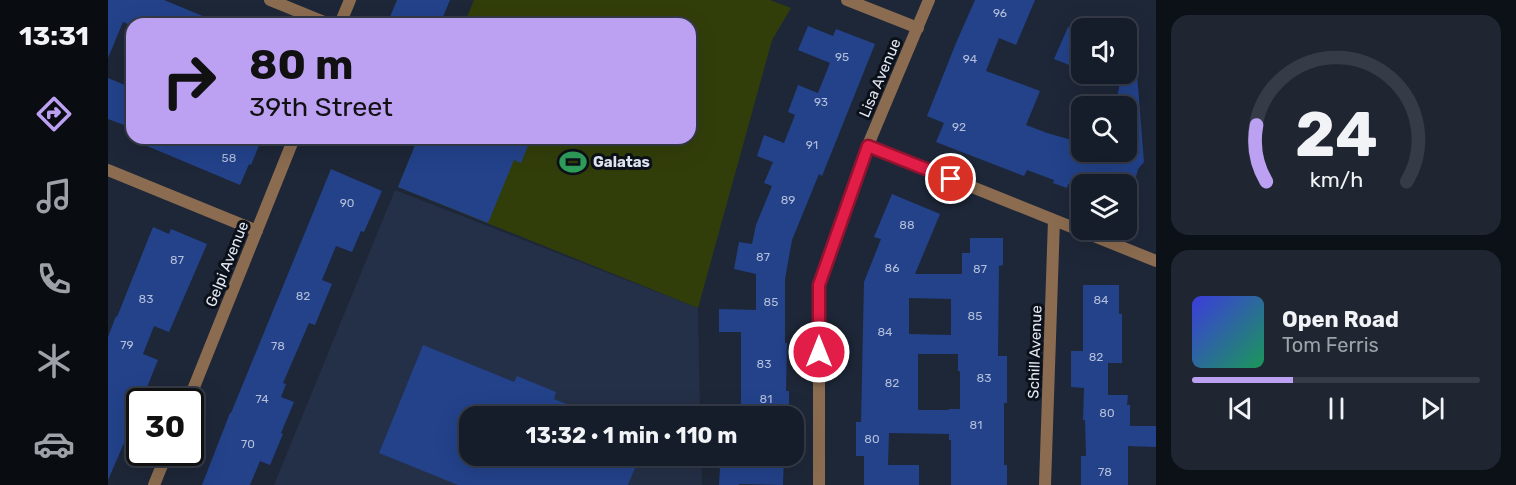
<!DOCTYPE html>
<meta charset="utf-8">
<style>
body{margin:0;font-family:Rubik,sans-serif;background:#1f2632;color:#f1f3f6;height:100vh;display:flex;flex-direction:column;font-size:22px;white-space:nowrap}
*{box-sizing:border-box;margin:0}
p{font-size:20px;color:#9ea2a8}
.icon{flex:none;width:33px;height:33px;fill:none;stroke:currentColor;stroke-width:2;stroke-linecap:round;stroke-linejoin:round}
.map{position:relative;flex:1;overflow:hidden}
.details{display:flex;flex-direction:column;gap:15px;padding:15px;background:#0c1017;width:360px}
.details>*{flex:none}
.banner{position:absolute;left:18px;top:18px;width:570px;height:126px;border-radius:18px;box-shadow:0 6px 24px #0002,0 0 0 2px #353b47;background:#bca0f2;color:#111;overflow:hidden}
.tools{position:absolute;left:963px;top:18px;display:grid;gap:12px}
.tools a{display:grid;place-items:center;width:66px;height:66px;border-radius:12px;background:#161d2a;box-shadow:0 6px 24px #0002,0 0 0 2px #353b47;font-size:30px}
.speed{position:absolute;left:18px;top:388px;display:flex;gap:12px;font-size:30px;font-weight:700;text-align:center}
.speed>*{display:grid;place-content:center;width:78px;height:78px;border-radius:50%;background:#161d2a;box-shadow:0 6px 24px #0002,0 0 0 2px #353b47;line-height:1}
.speed .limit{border:3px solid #111;border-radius:9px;background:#fff;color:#111}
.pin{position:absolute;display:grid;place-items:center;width:51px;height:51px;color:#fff;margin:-26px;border:3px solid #fff;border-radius:50%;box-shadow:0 2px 6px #0007}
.me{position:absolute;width:66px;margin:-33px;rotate:0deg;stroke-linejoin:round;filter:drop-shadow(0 0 4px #0008)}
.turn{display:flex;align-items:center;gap:21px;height:126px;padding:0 24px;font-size:27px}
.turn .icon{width:78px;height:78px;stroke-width:2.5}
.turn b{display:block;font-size:42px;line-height:51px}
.details .widget{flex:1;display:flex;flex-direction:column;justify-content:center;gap:9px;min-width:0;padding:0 21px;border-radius:18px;background:#1f2632}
.details .dial{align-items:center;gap:0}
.dial svg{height:156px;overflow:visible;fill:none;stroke:#353b47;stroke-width:7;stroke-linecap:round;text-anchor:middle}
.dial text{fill:#f1f3f6;stroke:none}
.song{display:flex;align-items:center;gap:18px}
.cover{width:72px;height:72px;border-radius:9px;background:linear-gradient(135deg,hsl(240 70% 55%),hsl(150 70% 35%))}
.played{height:6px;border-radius:3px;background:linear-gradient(90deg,#bca0f2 35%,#353b47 35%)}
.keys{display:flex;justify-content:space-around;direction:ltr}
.trip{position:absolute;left:351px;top:406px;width:345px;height:60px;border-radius:18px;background:#161d2a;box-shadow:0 6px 24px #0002,0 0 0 2px #353b47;font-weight:700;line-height:60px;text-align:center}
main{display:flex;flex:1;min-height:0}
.menu{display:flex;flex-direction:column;width:108px;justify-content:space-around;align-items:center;background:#090c11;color:#9ea2a8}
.menu .icon{width:42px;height:42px}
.menu .active{color:#bca0f2}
.menu b{font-size:27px;color:#f1f3f6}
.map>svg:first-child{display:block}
.built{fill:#243047}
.green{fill:#323e0a}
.building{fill:#23428a;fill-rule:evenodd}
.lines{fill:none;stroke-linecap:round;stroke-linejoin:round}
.minor{stroke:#8b6c50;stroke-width:12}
.route-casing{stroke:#92132f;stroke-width:15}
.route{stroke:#e11d48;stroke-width:10}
.labels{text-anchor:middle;stroke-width:6;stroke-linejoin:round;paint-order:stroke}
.number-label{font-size:12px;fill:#b2beda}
.street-label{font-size:15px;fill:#e2e8f4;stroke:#0c1018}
.poi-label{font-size:15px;font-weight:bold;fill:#e2e8f4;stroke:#0c1018;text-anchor:start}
</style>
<main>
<nav class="menu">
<b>13:31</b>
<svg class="icon active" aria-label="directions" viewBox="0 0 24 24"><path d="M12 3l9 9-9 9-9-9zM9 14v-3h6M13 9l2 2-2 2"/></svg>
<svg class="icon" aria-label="music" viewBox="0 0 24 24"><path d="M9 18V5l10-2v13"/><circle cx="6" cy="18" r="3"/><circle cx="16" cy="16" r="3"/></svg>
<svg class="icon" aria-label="phone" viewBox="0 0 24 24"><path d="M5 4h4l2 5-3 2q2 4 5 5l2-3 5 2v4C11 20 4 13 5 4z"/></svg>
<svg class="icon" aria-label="climate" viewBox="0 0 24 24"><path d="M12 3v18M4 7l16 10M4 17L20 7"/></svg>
<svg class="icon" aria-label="car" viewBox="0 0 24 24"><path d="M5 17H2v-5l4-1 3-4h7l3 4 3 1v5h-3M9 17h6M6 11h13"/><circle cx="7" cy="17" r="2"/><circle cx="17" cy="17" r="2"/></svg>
</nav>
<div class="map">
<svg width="1048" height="485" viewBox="0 0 1048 485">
<rect width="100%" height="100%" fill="#1e2738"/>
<path class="built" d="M287,190l303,118 2,109h-230v39h231l1,29h-428z"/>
<path class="green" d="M366,0h296l21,8 -19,32 -74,268 -300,-121 20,-49h272v-114h-226z"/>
<path class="building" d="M0,0h56l58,24h-94l-5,-2 -15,36z
M289,0h53l-10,24h-53z
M867,0h60l-19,45 -17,-7 -13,33 54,20 -14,34 21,8 35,10v9h44v-46h-11l7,-32h15l7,88 -6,7 -4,15h-25l-18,-4 -2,4h-7v4l-14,-4 -1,4 -14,-5 1,-3 -27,-10 -3,6 -88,-34 8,-19 -17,-7 29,-73z
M700,26l25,10 3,-7 39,15 -53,132 -3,-2 -27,66 -7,39v64h2l-1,48h3v26h-48v-85h-22v-23l37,1v-36l-22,-5 5,-27 13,2 4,-19 16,-39 -8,-3 9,-21 -16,-6 7,-21 20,8 11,-28 -7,-3 10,-27 20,8 12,-30 -32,-13z
M960,27l14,5v38l-28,-11z
M0,78l24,10v40l-24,-9z
M20,138h134l-11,27 -2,-1 -9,21z
M310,138h113l-10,25 -7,-3 -26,63 -90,-36z
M223,169l51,22 -18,41 -3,-1 -9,21 -16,-6 -14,34 10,4 -17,41 -6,-2 -26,60 3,1 -5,13 13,5 -13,31 2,1 -13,31 -10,-4 -10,24h-48l28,-72h1z
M784,194l48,20 -25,60h47v-21h8v-15h33v27l-4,1 -1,90h9v47h-3v62h3v20h-56v-45h-2v-6l-60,-1 -1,32h31v20h-55v-29h-8v-34h5l3,-140 17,-43 -7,-2zM801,298l42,1v36l-42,-1zM810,354h40v17h2v38h-11v1h-31z
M45,227l16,7 2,-5 36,15 -38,88 -15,-6 -11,28 15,6 -17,42h-1v4l-32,74v-143l8,-21 1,1z
M975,285h36v29h3v49h-14v32h20l-1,10h3v21h26v21l-28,-1v39h-47v-29h5l-1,-36h-2l1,-32 -13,-1v-36h12z
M315,345l91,37 3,-6 39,16 -2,7 43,17 -127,1v39h170l-12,29h-170l-79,-32z
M638,456h38l-1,29 -44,-1v1h-20l1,-18 18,1v-10h8z"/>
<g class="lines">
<path class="minor" d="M162,0l59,24
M739,0l71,28
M232,24l10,-24
M760,145l288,116
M0,170l149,61
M80,402l106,-264
M46,485l13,-32
M711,485v-200l49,-140 61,-145
M937,485l9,-265"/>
</g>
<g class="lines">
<defs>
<path id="route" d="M711,352v-67l49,-139 83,33"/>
</defs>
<use href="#route" class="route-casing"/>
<use href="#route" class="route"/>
</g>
<defs>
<symbol id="stadium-bare" viewBox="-9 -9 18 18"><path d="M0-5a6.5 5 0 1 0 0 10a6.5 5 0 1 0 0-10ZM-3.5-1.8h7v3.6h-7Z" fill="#2e9e5b" stroke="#0c1018" stroke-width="2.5" paint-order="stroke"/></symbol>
</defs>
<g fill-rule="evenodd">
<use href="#stadium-bare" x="446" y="143" width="38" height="38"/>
</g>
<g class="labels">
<g class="number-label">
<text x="892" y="17">96</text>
<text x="734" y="61">95</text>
<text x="862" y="63">94</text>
<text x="713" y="106">93</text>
<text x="851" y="131">92</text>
<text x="704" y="149">91</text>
<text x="121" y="162">58</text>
<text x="680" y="204">89</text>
<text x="239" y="207">90</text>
<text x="799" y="229">88</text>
<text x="655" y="261">87</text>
<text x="69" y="264">87</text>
<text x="784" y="272">86</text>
<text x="872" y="273">87</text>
<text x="195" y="300">82</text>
<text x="38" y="303">83</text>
<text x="993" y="304">84</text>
<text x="663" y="306">85</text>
<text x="867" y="320">85</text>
<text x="777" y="336">84</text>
<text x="19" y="349">79</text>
<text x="170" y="350">78</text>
<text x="988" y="361">82</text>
<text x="656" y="368">83</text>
<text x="876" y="382">83</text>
<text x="784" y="387">82</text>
<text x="154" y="403">74</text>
<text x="658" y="403">81</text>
<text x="999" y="417">80</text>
<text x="868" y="429">81</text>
<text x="764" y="443">80</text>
<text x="140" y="448">70</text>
<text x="997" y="476">78</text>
</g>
<g class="street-label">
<text transform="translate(772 78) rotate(-67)" y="5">Lisa Avenue</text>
<text transform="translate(119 264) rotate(-68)" y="5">Gelpi Avenue</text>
<text transform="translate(927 352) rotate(-88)" y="5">Schill Avenue</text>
</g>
<g class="poi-label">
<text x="485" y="167">Galatas</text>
</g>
</g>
</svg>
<div class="tools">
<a><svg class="icon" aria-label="sound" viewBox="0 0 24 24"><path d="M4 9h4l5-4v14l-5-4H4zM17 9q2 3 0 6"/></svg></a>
<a><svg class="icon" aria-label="search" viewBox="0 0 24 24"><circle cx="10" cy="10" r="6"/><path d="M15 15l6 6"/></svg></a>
<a><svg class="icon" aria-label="layers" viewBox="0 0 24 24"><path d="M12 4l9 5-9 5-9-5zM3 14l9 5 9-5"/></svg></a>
</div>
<div class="speed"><div class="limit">30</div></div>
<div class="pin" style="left:843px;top:179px;background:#d93025"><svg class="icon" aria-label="arrive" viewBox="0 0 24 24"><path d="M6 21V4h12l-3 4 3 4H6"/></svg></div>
<svg class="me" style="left:711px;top:352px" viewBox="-20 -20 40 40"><circle r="17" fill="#e11d48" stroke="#fff" stroke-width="3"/><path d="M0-11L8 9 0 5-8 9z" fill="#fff"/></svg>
<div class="trip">13:32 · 1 min · 110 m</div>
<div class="banner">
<div class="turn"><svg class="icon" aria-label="right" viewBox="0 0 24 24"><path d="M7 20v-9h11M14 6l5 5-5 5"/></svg><div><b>80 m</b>39th Street</div></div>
</div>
</div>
<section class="details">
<div class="widget dial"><svg viewBox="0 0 100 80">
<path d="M14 69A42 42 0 1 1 86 69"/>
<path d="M14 69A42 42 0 0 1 9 40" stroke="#bca0f2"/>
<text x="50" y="56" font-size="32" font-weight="700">24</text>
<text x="50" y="72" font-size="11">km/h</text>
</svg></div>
<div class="widget">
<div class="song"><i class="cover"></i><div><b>Open Road</b><p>Tom Ferris</p></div></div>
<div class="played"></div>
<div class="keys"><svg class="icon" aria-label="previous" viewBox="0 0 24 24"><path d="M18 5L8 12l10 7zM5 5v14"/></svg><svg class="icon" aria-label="pause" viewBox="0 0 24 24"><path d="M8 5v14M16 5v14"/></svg><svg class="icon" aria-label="next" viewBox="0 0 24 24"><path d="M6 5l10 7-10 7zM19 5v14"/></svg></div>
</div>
</section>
</main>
